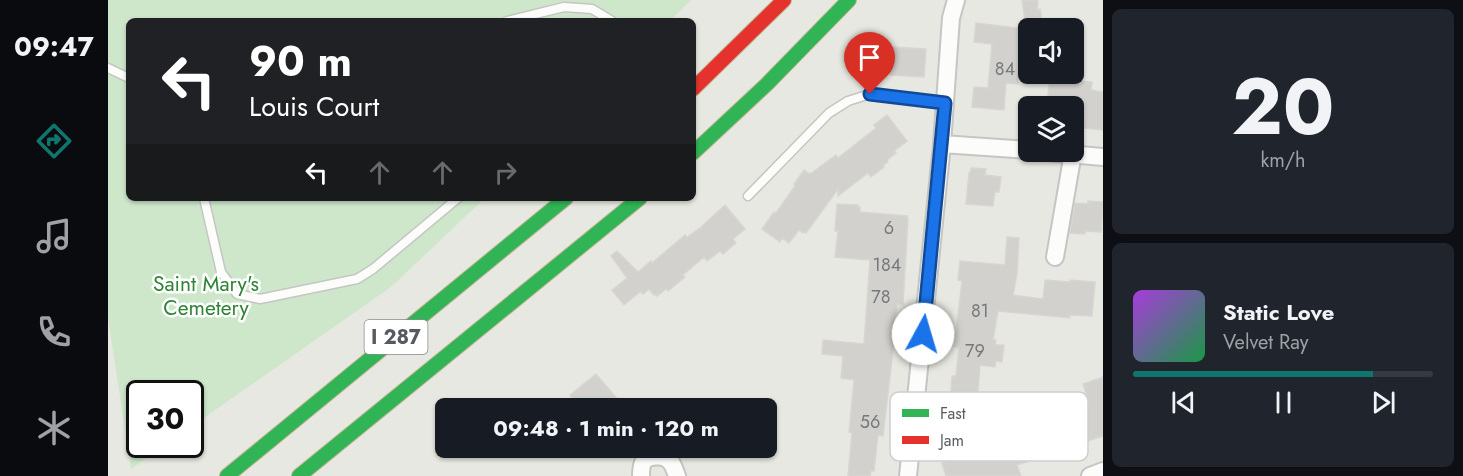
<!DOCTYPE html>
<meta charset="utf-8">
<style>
body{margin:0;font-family:Jost,sans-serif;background:#20242c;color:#f1f3f6;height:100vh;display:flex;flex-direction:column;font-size:22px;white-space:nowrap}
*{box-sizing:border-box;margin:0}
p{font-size:20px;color:#9ea1a6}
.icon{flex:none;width:33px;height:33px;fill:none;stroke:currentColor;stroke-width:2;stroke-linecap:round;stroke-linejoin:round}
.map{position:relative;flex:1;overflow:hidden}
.panel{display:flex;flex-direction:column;gap:9px;padding:9px;background:#0d0f14;width:360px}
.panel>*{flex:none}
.guide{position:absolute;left:18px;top:18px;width:570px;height:183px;border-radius:9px;box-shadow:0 2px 4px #0004;background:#202124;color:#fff;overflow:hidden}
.tools{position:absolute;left:910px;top:18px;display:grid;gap:12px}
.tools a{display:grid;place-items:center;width:66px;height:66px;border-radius:9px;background:#171b24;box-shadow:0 2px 4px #0004;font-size:30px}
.speed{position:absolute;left:18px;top:380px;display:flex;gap:12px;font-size:30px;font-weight:700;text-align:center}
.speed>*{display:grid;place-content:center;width:78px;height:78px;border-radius:50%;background:#171b24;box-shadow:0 2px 4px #0004;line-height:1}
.speed .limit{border:3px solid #111;border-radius:9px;background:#fff;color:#111}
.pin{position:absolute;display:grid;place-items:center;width:51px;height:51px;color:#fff;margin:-62px -26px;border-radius:50% 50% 50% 0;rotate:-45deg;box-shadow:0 0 6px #0007}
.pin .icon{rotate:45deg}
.me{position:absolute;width:66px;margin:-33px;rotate:6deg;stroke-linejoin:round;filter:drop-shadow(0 0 4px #0008)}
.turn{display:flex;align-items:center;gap:21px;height:126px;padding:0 24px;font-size:27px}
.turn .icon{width:78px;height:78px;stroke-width:2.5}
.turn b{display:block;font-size:42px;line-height:51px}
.lanes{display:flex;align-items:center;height:57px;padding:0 24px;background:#0003;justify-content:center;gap:30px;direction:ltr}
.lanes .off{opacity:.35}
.panel .card{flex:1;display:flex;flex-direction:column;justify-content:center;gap:9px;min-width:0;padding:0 21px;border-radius:9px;background:#20242c}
.panel .dial{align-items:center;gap:0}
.dial b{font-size:78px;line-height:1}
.song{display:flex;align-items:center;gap:18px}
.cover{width:72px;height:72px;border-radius:9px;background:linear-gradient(135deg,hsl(280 70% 55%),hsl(140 70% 35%))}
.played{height:6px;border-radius:3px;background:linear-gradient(90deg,#0f766e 80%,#363941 80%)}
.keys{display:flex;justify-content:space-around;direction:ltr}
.trip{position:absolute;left:327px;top:398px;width:342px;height:60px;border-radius:9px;background:#171b24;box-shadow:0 2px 4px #0004;font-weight:700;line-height:60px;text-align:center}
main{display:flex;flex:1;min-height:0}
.dock{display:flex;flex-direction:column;width:108px;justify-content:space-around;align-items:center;background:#090b0e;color:#9ea1a6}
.dock .icon{width:42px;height:42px}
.dock .selected{color:#0f766e}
.dock b{font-size:27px;color:#f1f3f6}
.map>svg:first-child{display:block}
.green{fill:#cee7cb}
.building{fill:#d2d1cd;stroke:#d8d6d1;stroke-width:1.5}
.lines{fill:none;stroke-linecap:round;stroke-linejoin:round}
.lane-casing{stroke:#c4c6c4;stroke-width:11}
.street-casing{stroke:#c4c6c4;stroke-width:20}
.fast-casing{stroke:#bfb390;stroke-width:16}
.jam-casing{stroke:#bfb390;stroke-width:16}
.lane{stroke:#fcfcfb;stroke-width:8}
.street{stroke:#fcfcfb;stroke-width:16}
.fast{stroke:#30b455;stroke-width:14}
.jam{stroke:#e5322d;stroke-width:14}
.route-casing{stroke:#114b97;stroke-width:15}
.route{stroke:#1a73e8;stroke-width:10}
.labels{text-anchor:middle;stroke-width:5;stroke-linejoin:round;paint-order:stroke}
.number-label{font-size:18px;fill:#76797c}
.shield{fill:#fff;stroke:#898c90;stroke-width:1.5}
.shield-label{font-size:20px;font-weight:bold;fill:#575b61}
.park-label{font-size:21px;fill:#2e8334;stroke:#fff}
.key{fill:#fff;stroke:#cdced0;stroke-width:1.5}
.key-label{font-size:16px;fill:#575b61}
</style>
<main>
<nav class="dock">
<b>09:47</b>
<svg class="icon selected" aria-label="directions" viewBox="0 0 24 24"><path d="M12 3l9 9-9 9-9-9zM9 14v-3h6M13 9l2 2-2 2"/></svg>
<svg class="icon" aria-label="music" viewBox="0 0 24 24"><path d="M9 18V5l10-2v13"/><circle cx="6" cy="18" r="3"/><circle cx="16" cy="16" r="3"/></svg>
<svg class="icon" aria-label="phone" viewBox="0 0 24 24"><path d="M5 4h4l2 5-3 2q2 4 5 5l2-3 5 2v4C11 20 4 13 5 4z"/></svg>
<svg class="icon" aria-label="climate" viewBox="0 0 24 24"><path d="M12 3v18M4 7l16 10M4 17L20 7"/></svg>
</nav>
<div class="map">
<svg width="995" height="476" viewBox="0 0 995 476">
<rect width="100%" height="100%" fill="#e8e8e2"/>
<path class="green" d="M0,0h583l-21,21h-541v177h356l-94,89 -200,140 -1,-34h-50v51h26l-35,25 -23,-151z"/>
<path class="building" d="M914,0h16l-1,10 3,-1 3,18 -14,1v20l-7,-1 -4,37 -12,-1 -2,27 -32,-3 2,-20 14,1 4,-44 -18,-2 2,-19 50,6z
M784,47l34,2 -2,28 -34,-2v-3l-4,-1 1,-20h5z
M942,74h18l-1,6 25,2 -1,8 12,2v38l-29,-3v-21h-27z
M779,115l20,26 -13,10 2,2 -9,7 1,2 -5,3 1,2 -13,10 -3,-4 -30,23v-7l-32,44 -2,-1 -1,1 -4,-3 -10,13 -7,-5 -2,4 -18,-13 12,-17 2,1 19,-27 -1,-2 10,-14 6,4 26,-19 2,3 38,-30 -2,-3z
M863,168l15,1 -1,6 16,2 -2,15h-4l-2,14 -27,-2 3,-31h1z
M980,201l15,1 -2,30 -16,-1v3l-15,-1 5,-30 13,1z
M729,204l21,1v2h2v5l47,4 1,3 -5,85h-6l-4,38h1l-11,94 -5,-1 -4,36h-3l-1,5h-22l4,-43 -3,-1 5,-52 -13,-2 2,-22 -21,-2 1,-14 41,4 6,-84 -35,-3 3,-26h-3z
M617,205l20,24 -12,10 3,4 -13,11 -3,-3 -13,10 -3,-4 -21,18 2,2 -17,14 -2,-2 -9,7 -1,-2 -2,1 -5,-6 -6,5 -2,-3 -17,14 -12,-15 15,-12 -16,-22 6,-5 21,21 13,-11 1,2 33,-28 2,2 13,-9z
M899,237l12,1 -2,36 -4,21 30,4 2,-19 25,2v-2l25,2 -3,34 -23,-1 1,3 -72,-7 -5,29h3l-1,5h9l-2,17 -6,-1 -1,6 -15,-2 -3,40 -27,-2 2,-27h4l3,-29h-5l8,-66 -4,-1 2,-19 45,4z
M488,374l29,34h-44l-11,-13z
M995,377v59l-86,29 4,11h-75l-4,-13 27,-9 1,4 28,-10 -2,-5 19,-7 -2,-6 76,-28 -6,-18z"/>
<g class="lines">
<defs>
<path id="lane" d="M399,21l57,-14 28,2 20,12
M0,68l21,10
M640,196l81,-83 19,-12 22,-7 75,9
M96,198l17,74 16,22 23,5 97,-20 16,-10 85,-71"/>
<path id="street" d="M834,144l87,6
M938,152l57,5
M947,257l18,-104
M533,476c0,-4 0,-11 3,-15 5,-5 18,-6 23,-2 6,3 8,12 10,17
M800,476l34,-332 9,-126 5,-18
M982,476l13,-5"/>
<path id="fast" d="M585,153l74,-69 82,-84
M119,476l339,-278
M191,476l341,-278"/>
<path id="jam" d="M585,89l91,-89"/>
</defs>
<use href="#lane" class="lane-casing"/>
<use href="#street" class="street-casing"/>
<use href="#fast" class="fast-casing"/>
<use href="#jam" class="jam-casing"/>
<use href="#lane" class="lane"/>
<use href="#street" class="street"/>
<use href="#fast" class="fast"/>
<use href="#jam" class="jam"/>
</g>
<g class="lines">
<defs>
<path id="route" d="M762,94l75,9 -22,231"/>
</defs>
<use href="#route" class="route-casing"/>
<use href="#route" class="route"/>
</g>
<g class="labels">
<g class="number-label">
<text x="897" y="75">84</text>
<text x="781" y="234">6</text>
<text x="779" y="271">184</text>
<text x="773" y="303">78</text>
<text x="872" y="317">81</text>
<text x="867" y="357">79</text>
<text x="762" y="428">56</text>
</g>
<rect class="shield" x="256.5" y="320" width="63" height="34" rx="4.5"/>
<g class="shield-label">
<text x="288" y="344">I 287</text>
</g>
<g class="park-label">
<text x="98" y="291">Saint Mary's<tspan x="98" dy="24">Cemetery</tspan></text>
</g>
</g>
<rect x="782" y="392" width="198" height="69" rx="9" class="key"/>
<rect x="794" y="409" width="27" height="8" fill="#30b455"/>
<rect x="794" y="436" width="27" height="8" fill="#e5322d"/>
<g class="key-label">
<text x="832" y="419">Fast</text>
<text x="832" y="446">Jam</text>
</g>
</svg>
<div class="tools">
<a><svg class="icon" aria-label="sound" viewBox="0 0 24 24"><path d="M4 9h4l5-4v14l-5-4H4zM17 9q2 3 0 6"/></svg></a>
<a><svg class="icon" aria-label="layers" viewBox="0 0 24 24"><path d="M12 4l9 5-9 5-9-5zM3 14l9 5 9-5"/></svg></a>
</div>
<div class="speed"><div class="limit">30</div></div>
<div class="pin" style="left:762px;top:94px;background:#d93025"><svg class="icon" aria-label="arrive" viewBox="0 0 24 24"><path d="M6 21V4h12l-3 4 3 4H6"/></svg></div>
<svg class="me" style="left:815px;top:334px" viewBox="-20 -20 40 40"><circle r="19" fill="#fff"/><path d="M0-13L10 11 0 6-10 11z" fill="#1a73e8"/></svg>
<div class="trip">09:48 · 1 min · 120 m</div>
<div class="guide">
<div class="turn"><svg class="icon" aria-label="left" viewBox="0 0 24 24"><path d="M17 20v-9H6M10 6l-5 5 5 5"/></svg><div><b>90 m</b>Louis Court</div></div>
<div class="lanes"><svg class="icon" aria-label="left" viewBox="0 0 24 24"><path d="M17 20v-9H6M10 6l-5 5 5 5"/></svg><svg class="icon off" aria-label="ahead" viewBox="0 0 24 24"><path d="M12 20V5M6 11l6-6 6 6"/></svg><svg class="icon off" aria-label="ahead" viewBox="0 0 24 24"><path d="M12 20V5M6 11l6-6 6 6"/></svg><svg class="icon off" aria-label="right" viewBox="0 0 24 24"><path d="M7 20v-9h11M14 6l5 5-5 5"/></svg></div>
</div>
</div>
<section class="panel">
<div class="card dial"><b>20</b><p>km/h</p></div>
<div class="card">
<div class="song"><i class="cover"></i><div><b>Static Love</b><p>Velvet Ray</p></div></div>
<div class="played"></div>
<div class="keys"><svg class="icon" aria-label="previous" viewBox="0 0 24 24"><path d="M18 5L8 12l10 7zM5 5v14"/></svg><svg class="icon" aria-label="pause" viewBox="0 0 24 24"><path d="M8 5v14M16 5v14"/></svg><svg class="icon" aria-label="next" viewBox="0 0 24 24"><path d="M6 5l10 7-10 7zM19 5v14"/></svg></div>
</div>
</section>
</main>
